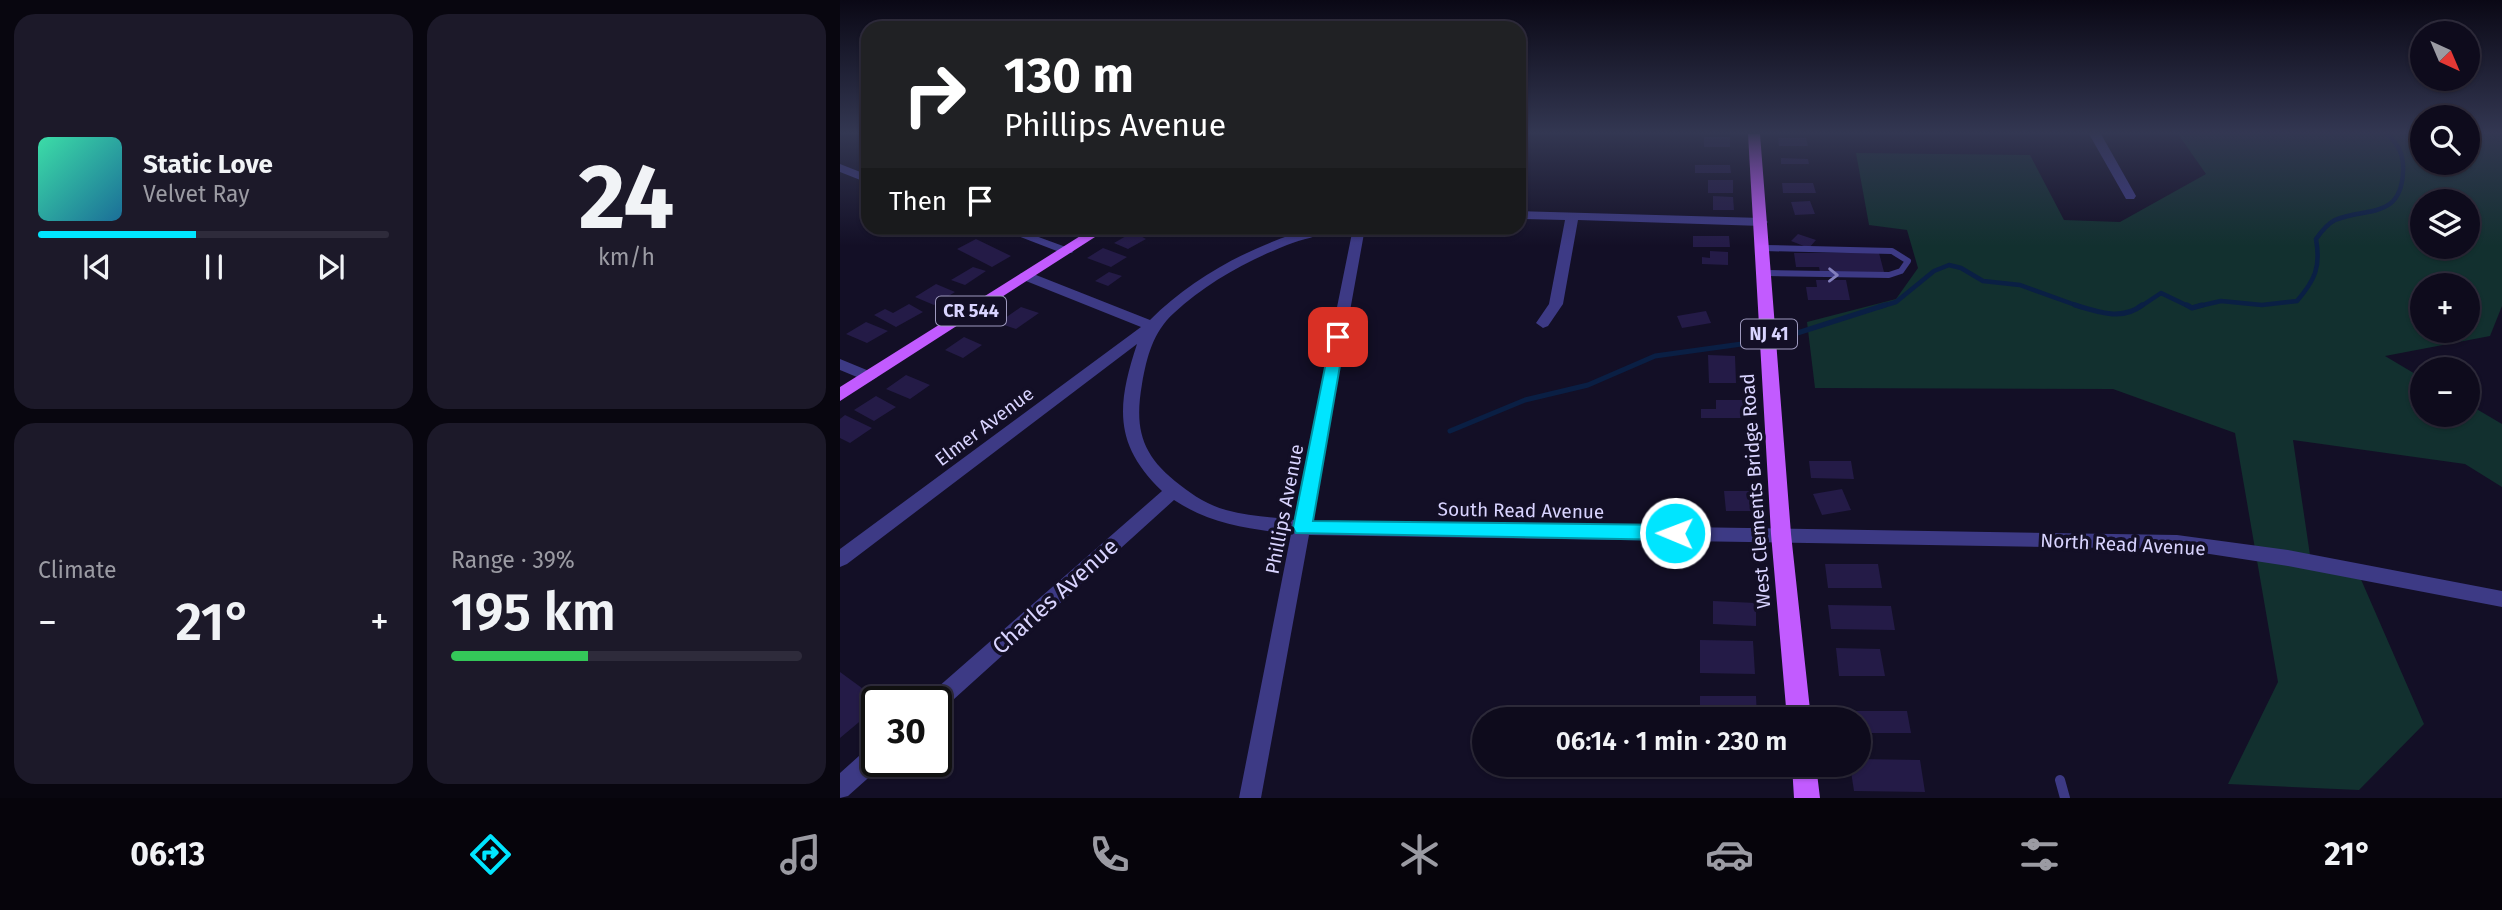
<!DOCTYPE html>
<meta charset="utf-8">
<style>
body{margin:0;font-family:"Fira Sans",sans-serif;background:#1c1929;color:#f1f3f6;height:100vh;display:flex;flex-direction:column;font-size:26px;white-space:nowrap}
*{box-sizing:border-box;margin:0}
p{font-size:23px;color:#9b9ba3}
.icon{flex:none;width:38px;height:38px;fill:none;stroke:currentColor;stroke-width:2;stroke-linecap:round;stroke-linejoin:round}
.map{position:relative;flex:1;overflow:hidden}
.side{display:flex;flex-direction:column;gap:14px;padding:14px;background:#08060f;width:840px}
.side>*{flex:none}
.hud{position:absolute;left:21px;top:21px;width:665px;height:214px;border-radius:21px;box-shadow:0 2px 5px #0004,0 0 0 2px #2e2b3b;background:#202124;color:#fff;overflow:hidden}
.needle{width:46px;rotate:136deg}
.buttons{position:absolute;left:1570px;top:21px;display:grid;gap:14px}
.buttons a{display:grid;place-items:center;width:70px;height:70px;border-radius:50%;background:#0e0b1c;box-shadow:0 2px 5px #0004,0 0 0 2px #2e2b3b;font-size:35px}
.speed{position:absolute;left:21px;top:686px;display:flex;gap:14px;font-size:35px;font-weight:700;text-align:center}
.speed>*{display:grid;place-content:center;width:91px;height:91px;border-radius:50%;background:#0e0b1c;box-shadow:0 2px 5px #0004,0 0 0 2px #2e2b3b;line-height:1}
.speed .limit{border:4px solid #111;border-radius:10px;background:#fff;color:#111}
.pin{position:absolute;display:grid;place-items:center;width:60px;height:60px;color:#fff;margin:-30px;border-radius:14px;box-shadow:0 4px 10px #0006}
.me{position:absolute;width:77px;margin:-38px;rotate:271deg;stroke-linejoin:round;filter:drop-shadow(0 0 5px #0008)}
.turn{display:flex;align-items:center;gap:24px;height:147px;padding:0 28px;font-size:32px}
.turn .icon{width:91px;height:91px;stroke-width:2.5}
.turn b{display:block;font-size:49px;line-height:60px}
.then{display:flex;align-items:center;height:66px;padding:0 28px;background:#0003;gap:14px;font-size:26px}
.big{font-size:52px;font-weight:600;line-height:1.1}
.side .tile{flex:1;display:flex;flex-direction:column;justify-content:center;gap:10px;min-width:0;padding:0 24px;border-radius:21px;background:#1c1929}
.side .dial{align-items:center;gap:0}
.dial b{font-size:91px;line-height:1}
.song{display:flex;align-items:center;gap:21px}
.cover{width:84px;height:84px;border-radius:10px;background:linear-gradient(135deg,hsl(160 70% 55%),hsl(200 70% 35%))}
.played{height:7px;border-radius:4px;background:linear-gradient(90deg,#00e5ff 45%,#2e2b3b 45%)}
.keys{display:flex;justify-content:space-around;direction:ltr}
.heat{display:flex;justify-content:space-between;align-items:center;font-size:38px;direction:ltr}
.charge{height:10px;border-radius:5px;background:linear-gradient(90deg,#34c759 39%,#2e2b3b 0)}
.side .tiles{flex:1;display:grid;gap:14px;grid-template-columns:repeat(2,1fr)}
.trip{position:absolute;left:632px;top:707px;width:399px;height:70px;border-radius:35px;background:#0e0b1c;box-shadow:0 2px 5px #0004,0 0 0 2px #2e2b3b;font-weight:600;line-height:70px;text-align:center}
.tabs{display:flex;height:112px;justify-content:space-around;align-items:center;background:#06040b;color:#9b9ba3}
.tabs .icon{width:49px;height:49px}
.tabs .on{color:#00e5ff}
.tabs b{font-size:32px;color:#f1f3f6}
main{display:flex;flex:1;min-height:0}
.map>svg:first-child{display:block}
.green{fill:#12302f;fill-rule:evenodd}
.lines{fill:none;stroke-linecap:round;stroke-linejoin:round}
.stream-far1{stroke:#0a1f44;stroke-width:4.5}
.stream{stroke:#0a1f44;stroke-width:5}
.building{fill:#241b47}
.lane-far1{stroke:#3d3a85;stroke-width:6}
.lane{stroke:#3d3a85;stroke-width:10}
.street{fill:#3d3a85;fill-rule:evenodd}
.primary{fill:#c25bff;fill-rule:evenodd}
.oneway{stroke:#837fbc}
.route{fill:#00e5ff;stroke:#0095a6;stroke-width:2}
.labels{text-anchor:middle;stroke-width:7;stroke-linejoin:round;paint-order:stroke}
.shield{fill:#130f26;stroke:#9e99be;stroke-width:2}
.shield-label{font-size:18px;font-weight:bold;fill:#d9d4ff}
.street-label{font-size:19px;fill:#d9d4ff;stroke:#130f26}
.near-street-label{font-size:23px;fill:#d9d4ff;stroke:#130f26}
</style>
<main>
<section class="side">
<div class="tiles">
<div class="tile">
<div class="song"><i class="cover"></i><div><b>Static Love</b><p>Velvet Ray</p></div></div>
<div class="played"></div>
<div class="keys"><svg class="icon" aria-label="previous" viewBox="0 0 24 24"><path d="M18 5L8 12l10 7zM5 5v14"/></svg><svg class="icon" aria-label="pause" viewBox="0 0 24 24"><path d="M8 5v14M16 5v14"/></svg><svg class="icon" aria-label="next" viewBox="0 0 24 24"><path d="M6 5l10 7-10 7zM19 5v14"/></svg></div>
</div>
<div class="tile dial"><b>24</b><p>km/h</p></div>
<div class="tile"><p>Climate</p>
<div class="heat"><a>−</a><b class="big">21°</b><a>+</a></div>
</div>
<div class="tile"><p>Range · 39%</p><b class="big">195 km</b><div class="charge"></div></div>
</div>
</section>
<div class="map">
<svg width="1662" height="798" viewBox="0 0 1662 798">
<rect width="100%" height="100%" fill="#130f26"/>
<path class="green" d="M1338,134h244v29h46v-29h34v172l-12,30 -105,20 37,22v37h46v-11l34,20v63l-37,-23 -172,-24 18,122 45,6 68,156 -65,66 -131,-6 50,-102 -43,-249 -122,-44 -298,-1 -8,-66 89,-23 22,-31 -11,-38 -38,-5 -13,-72 174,2 34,65 56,2 86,-48zM1582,201h46v46h-46zM1582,285h46v46h-46z"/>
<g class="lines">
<path class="stream-far1" d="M1039,307l17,-5 38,-31 15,-6 12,3 22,13 37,4 61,22
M1300,307l21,-14 29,14
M1355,307l26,-6 41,4 35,-4c18,-21 24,-34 19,-62 5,-7 11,-15 19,-19 30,-13 66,0 68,-48 1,-17 -4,-27 -16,-38"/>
<path class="stream" d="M1235,305c22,7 48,16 67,0
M1347,305l5,3 10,-3
M948,336l97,-31
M610,431l75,-31 63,-15 67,-29 94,-13"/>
</g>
<path class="building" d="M864,137h26v10h-26z
M938,138h28l2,8h-29z
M941,158l27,1 1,5h-28z
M855,165h35l1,8h-36z
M868,180h25v13h-25z
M942,183h31l3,10h-33z
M873,196l20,1 1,13h-21z
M970,201l5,13 -20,1 -4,-13z
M293,232l13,7 -18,10 -14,-6z
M958,234l18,6 -7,8 -18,-7z
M853,236h36l1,11h-37z
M136,239l35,17 -19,11 -35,-18z
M263,248l24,9 -16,10 -24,-9z
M870,251l18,1v13l-26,-1v-7l8,1z
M954,253h85l5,19h-64l-1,-5h-23z
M133,267l13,4 -21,14 -14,-5z
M269,272l13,4 -14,10 -13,-5z
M976,280h30l4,20h-42l-2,-13h11z
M96,284l19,8 -21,13 -19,-8z
M69,304l14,8 -27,15 -22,-12 11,-6 8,4z
M181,307l18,6 -23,16 -18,-6z
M866,311l5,12 -29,5 -5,-12z
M26,322l22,9 -21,12 -21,-9z
M124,337l18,8 -19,13 -18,-8z
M868,355l27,1 1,27h-27z
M66,375l24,10 -20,14 -24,-10z
M36,396l20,11 -22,14 -20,-11z
M876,400h30l1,18h-46v-9h15z
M5,415l27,13 -22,15 -10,-5v-19z
M969,461h42l3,18 -43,-1z
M1002,489l9,21 -29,5 -9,-21z
M884,491h29l2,20h-29z
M985,564h53l4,24h-54z
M873,601l43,2v23l-43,-2z
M988,605l63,1 4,24 -64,-1z
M860,640l53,1 2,33 -55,-1z
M996,648l44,1 5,27h-46z
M0,672l41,30h-4v5l-37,31z
M860,696h56l1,23h-57z
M1003,711h64l4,22h-53v-14h-13z
M1018,759l62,1 5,32 -71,-1 -4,-26h8z
M882,765h43l1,12h-43z"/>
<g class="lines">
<path class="lane-far1" d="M924,248l128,3 16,10 -7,10 -12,4 -124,-2"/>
<path class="lane" d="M1220,780l5,18"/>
<path class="street" d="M1249,134h12l35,62 -2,3h-8z
M0,164l28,11v8l-28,-11z
M679,211l243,7 6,4 -6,4 -184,-6 -15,84 -15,22 -5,2 -7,-5 13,-19 16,-84 -46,-1z
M157,228h17l60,22 -2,3h-10z
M473,228h18c-10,9 -30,11 -44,17 -40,16 -81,38 -113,68 -21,19 -27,43 -32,71 -8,46 0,72 38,101 14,11 28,20 46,25 22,6 45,7 68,10l59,-292h12l-53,293 865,14 111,15 214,41v16l-214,-41 -111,-17 -868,-14 -48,263h-22l52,-264c-42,-5 -81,-10 -117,-34l-231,209 -7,3v-10h-10l3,-7 233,-204c-49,-47 -45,-86 -25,-147l-290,220 -7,3v-18l301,-222 -120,-48 -2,-3 2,-3h10l119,47c44,-44 103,-75 163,-92z
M0,359l34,14 3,4 -8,5 -29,-12z
M37,744v17l8,2 -37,33 -8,2v-25l29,-26z"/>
<path class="primary" d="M908,134h12l31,400 20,185h-24l-16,-185z
M253,228h16l-269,173v-14z
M952,765h24l4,33h-26z"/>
</g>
<defs><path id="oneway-chevron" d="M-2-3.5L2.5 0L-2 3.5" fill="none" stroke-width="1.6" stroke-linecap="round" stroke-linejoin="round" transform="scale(1.75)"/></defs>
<use class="oneway" href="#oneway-chevron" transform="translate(993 275) rotate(1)"/>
<linearGradient id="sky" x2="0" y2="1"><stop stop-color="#0a0815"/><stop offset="0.54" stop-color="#333752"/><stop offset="1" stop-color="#333752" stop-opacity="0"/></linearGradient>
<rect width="1662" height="246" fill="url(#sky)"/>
<path class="route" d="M498,332l7,5 -32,184 362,4 6,3 3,5 -3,5 -6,2 -379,-7 -3,-5 38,-191z"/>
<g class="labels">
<g class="shield">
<rect x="96" y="296.5" width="70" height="29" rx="5"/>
<rect x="901" y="319.5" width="56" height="29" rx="5"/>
</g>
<g class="shield-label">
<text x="131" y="317">CR 544</text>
<text x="929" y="340">NJ 41</text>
</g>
<g class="street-label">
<text transform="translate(144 426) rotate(-37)" y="7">Elmer Avenue</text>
<text transform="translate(915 491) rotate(-94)" y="7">West Clements Bridge Road</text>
<text transform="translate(444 509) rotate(-79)" y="7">Phillips Avenue</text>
<text transform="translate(681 510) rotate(1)" y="7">South Read Avenue</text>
<text transform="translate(1283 544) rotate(3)" y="7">North Read Avenue</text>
</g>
<g class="near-street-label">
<text transform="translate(215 596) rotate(-42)" y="8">Charles Avenue</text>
</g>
</g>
</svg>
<div class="buttons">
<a><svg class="needle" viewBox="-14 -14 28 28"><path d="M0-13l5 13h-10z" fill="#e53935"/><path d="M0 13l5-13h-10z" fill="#9b9ba3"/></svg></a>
<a><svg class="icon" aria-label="search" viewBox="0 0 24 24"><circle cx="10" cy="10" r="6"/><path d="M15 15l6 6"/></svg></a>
<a><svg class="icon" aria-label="layers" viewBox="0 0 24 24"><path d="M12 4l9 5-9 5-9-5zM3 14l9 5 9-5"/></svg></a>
<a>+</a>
<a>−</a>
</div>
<div class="speed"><div class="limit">30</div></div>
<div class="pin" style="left:498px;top:337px;background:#d93025"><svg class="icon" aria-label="arrive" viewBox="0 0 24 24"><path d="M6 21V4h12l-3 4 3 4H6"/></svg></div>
<svg class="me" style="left:835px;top:533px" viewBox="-20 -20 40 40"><circle r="17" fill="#00e5ff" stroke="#fff" stroke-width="3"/><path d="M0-11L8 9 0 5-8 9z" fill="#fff"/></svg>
<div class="trip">06:14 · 1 min · 230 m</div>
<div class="hud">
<div class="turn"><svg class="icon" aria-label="right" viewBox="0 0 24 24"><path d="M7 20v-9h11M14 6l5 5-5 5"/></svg><div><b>130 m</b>Phillips Avenue</div></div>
<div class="then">Then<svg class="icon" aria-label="arrive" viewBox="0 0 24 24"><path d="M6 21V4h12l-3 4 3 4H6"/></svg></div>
</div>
</div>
</main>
<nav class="tabs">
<b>06:13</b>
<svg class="icon on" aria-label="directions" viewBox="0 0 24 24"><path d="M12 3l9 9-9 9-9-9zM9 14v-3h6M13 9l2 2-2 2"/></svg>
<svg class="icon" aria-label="music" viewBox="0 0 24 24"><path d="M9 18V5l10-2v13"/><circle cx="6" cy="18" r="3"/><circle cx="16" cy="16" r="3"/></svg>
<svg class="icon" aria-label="phone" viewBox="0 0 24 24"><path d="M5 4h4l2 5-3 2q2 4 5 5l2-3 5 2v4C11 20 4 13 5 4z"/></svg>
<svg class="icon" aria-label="climate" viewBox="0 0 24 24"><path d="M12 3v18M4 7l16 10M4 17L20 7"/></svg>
<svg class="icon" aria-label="car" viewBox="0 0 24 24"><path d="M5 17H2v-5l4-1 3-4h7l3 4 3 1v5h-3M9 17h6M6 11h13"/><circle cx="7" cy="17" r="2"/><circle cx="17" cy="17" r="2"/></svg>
<svg class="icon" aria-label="filters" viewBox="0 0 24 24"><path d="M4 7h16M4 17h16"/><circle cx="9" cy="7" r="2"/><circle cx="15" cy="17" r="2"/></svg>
<b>21°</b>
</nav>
